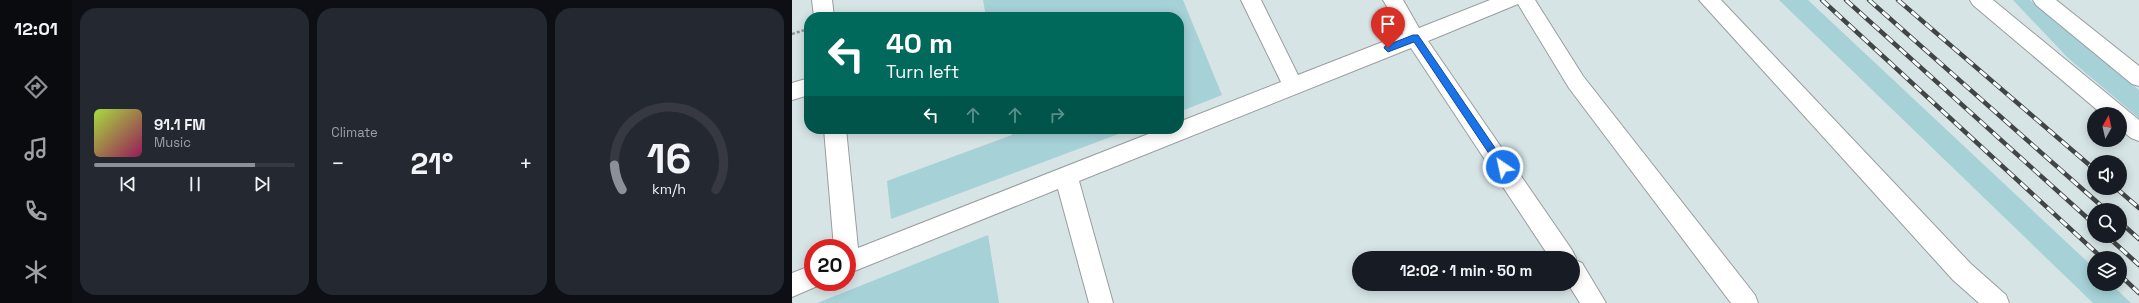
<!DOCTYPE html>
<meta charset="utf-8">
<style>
body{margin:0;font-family:"Space Grotesk",sans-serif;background:#242831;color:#f1f3f6;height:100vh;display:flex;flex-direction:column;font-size:15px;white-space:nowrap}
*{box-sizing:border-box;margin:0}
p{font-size:13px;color:#9ea1a6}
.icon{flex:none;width:22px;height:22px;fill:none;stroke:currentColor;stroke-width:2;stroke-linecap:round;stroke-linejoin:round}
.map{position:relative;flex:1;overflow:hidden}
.drawer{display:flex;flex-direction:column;gap:8px;padding:8px;background:#0d0f14;width:720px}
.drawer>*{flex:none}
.hud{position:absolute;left:12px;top:12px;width:380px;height:122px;border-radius:16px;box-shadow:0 2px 10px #0003;background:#00695c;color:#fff;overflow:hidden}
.needle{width:26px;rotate:8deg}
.buttons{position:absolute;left:1295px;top:107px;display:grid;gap:8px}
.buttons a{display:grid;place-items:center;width:40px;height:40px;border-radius:50%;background:#171b24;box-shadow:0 2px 10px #0003;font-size:20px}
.speed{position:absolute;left:12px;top:239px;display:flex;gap:8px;font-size:20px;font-weight:700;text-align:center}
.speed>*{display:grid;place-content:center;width:52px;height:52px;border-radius:50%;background:#171b24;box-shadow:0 2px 10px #0003;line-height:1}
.speed .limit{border:6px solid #d22;background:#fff;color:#111}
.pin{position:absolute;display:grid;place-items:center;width:34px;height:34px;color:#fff;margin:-41px -17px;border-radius:50% 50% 50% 0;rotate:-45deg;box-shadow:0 0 4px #0007}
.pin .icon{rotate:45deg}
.me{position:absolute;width:44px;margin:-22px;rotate:326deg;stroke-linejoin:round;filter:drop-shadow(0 0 3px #0008)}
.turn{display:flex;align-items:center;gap:14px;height:84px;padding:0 16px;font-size:18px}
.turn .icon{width:52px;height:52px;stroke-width:2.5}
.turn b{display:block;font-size:28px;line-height:34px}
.lanes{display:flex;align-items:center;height:38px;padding:0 16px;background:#0003;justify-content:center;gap:20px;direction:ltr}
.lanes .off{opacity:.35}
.big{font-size:30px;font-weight:800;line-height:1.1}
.drawer .card{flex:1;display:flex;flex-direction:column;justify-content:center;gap:6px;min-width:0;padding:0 14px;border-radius:16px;background:#242831}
.drawer .dial{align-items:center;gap:0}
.dial svg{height:104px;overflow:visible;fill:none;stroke:#363941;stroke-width:7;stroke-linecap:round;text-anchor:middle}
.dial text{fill:#f1f3f6;stroke:none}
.song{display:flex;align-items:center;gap:12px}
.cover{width:48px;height:48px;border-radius:6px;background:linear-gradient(135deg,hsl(80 70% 55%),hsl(330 70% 35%))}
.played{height:4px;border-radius:2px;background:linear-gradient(90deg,#8c9099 80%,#363941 80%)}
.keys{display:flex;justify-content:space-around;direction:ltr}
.heat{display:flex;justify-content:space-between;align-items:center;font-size:22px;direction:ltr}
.drawer .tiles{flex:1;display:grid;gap:8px;grid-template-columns:repeat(3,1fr)}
.trip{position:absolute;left:560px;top:251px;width:228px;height:40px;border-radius:20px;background:#171b24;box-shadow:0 2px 10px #0003;font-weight:800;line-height:40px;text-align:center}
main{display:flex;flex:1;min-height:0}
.tab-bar{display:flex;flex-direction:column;width:72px;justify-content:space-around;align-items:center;background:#090b0e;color:#9ea1a6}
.tab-bar .icon{width:28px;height:28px}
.tab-bar .active{color:#8c9099}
.tab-bar b{font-size:18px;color:#f1f3f6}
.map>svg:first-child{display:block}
.built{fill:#d6e4e6;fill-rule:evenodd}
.green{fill:#a6d1d7}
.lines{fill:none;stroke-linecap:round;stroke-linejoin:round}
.minor-casing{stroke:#999d9e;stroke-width:2}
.path{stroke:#919595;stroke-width:2.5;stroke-dasharray:3 2;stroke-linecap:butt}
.minor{fill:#fff;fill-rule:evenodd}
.rail-casing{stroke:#424545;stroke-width:4.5}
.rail{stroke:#f7fcfd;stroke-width:3;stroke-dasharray:9;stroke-linecap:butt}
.route{fill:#1a73e8;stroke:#114b97}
</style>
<main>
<nav class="tab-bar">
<b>12:01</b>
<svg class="icon active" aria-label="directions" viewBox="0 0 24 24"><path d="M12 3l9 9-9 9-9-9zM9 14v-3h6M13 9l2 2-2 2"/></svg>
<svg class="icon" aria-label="music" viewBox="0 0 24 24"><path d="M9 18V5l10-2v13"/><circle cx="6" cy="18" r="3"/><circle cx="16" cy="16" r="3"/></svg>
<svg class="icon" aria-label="phone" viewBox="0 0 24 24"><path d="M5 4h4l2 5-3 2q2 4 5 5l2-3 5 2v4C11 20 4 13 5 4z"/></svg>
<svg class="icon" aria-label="climate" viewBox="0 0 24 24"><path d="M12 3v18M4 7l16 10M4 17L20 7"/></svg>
</nav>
<section class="drawer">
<div class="tiles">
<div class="card">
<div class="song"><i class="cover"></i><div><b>91.1 FM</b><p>Music</p></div></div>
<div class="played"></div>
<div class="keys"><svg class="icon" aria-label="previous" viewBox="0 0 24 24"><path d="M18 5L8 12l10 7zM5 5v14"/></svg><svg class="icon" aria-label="pause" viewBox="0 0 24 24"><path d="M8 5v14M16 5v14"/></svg><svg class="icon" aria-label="next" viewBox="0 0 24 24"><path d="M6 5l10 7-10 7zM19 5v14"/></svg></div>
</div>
<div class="card"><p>Climate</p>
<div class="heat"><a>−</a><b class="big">21°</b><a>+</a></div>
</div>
<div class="card dial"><svg viewBox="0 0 100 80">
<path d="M14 69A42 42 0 1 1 86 69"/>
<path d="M14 69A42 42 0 0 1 8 50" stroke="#8c9099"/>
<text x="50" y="56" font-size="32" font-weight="700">16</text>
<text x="50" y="72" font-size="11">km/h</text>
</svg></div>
</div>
</section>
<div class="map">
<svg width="1347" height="303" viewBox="0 0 1347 303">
<rect width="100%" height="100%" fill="#eaeff0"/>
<path class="built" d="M0,0h1347v303h-1347zM17,17h370v112h-370zM1302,114h26v26h-26zM1302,162h26v26h-26zM1302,210h26v26h-26zM21,248h34v34h-34zM567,258h214v26h-214zM1302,258h26v26h-26z"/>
<path class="green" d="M191,0h200l39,95 -43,17v-95h-193z
M987,0h29l286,268v16h17l20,19h-38z
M1221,0h17l109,90v28l-71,-60z
M219,129h121l-241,90 -4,-38 125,-46z
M196,235l11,68h-182z"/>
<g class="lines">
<defs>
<path id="minor" d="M20,0h20l2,17h-20z
M449,0h20l37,75 105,-41 -20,-34h20l16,28 71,-28h45l48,76 172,219 3,8h-27l-162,-215 -51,-84 -90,37 144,209 4,8 -1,2 7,3 24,40h-26l-12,-19h5v-26h-23l-139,-210 -332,133 34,122h-24l-31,-114 -211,85v-26h-13l-10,-119h22l12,119 303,-119h18v-7l102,-40z
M907,0h22l250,264 35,31 3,8h-30l-26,-23z
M1178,0h23l146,120v21l-8,-3 -11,-9v-15h-18l-129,-109z
M1241,0h23l83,66v20l-7,-2 -96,-79z
M17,78v17l-17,5v-17z
M21,265v17h9v2l-30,13v-24z"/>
</defs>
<use href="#minor" class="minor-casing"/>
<path class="path" d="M0,34l13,-4"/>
<use href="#minor" class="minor"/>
<defs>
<path id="rail" d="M1030,0l280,258
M1054,0l248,224
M1077,0l237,210
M1106,0l196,169
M1324,188l23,20
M1328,222l19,17
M1315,236l32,29
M1328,275l19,18"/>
</defs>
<use href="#rail" class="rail-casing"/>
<use href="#rail" class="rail"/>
</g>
<path class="route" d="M621,35h5l88,129v6h-6l-86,-128 -26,10 -4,-4 1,-2z"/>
</svg>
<div class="buttons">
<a><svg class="needle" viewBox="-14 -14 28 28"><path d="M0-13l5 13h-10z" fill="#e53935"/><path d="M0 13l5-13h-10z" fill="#9ea1a6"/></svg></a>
<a><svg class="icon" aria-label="sound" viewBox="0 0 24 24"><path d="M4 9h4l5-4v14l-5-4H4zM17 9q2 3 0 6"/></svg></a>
<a><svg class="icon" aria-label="search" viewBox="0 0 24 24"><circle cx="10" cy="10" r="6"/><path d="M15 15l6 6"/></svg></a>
<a><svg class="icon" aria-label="layers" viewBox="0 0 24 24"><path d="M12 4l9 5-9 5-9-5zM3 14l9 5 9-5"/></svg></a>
</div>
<div class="speed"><div class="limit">20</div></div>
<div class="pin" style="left:596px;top:48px;background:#d93025"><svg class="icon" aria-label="arrive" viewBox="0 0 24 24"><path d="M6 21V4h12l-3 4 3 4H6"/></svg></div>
<svg class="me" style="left:711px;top:167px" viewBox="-20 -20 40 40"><circle r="17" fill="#1a73e8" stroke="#fff" stroke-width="3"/><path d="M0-11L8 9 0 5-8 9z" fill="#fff"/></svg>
<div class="trip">12:02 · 1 min · 50 m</div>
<div class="hud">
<div class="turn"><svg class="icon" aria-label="left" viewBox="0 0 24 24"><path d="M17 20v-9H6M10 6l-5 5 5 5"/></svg><div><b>40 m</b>Turn left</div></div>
<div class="lanes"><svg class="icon" aria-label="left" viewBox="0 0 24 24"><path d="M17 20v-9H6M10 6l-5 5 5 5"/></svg><svg class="icon off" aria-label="ahead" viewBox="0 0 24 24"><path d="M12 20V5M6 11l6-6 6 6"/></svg><svg class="icon off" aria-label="ahead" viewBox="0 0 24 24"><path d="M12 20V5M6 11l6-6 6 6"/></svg><svg class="icon off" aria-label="right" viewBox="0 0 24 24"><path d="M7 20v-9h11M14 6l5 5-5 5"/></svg></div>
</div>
</div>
</main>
